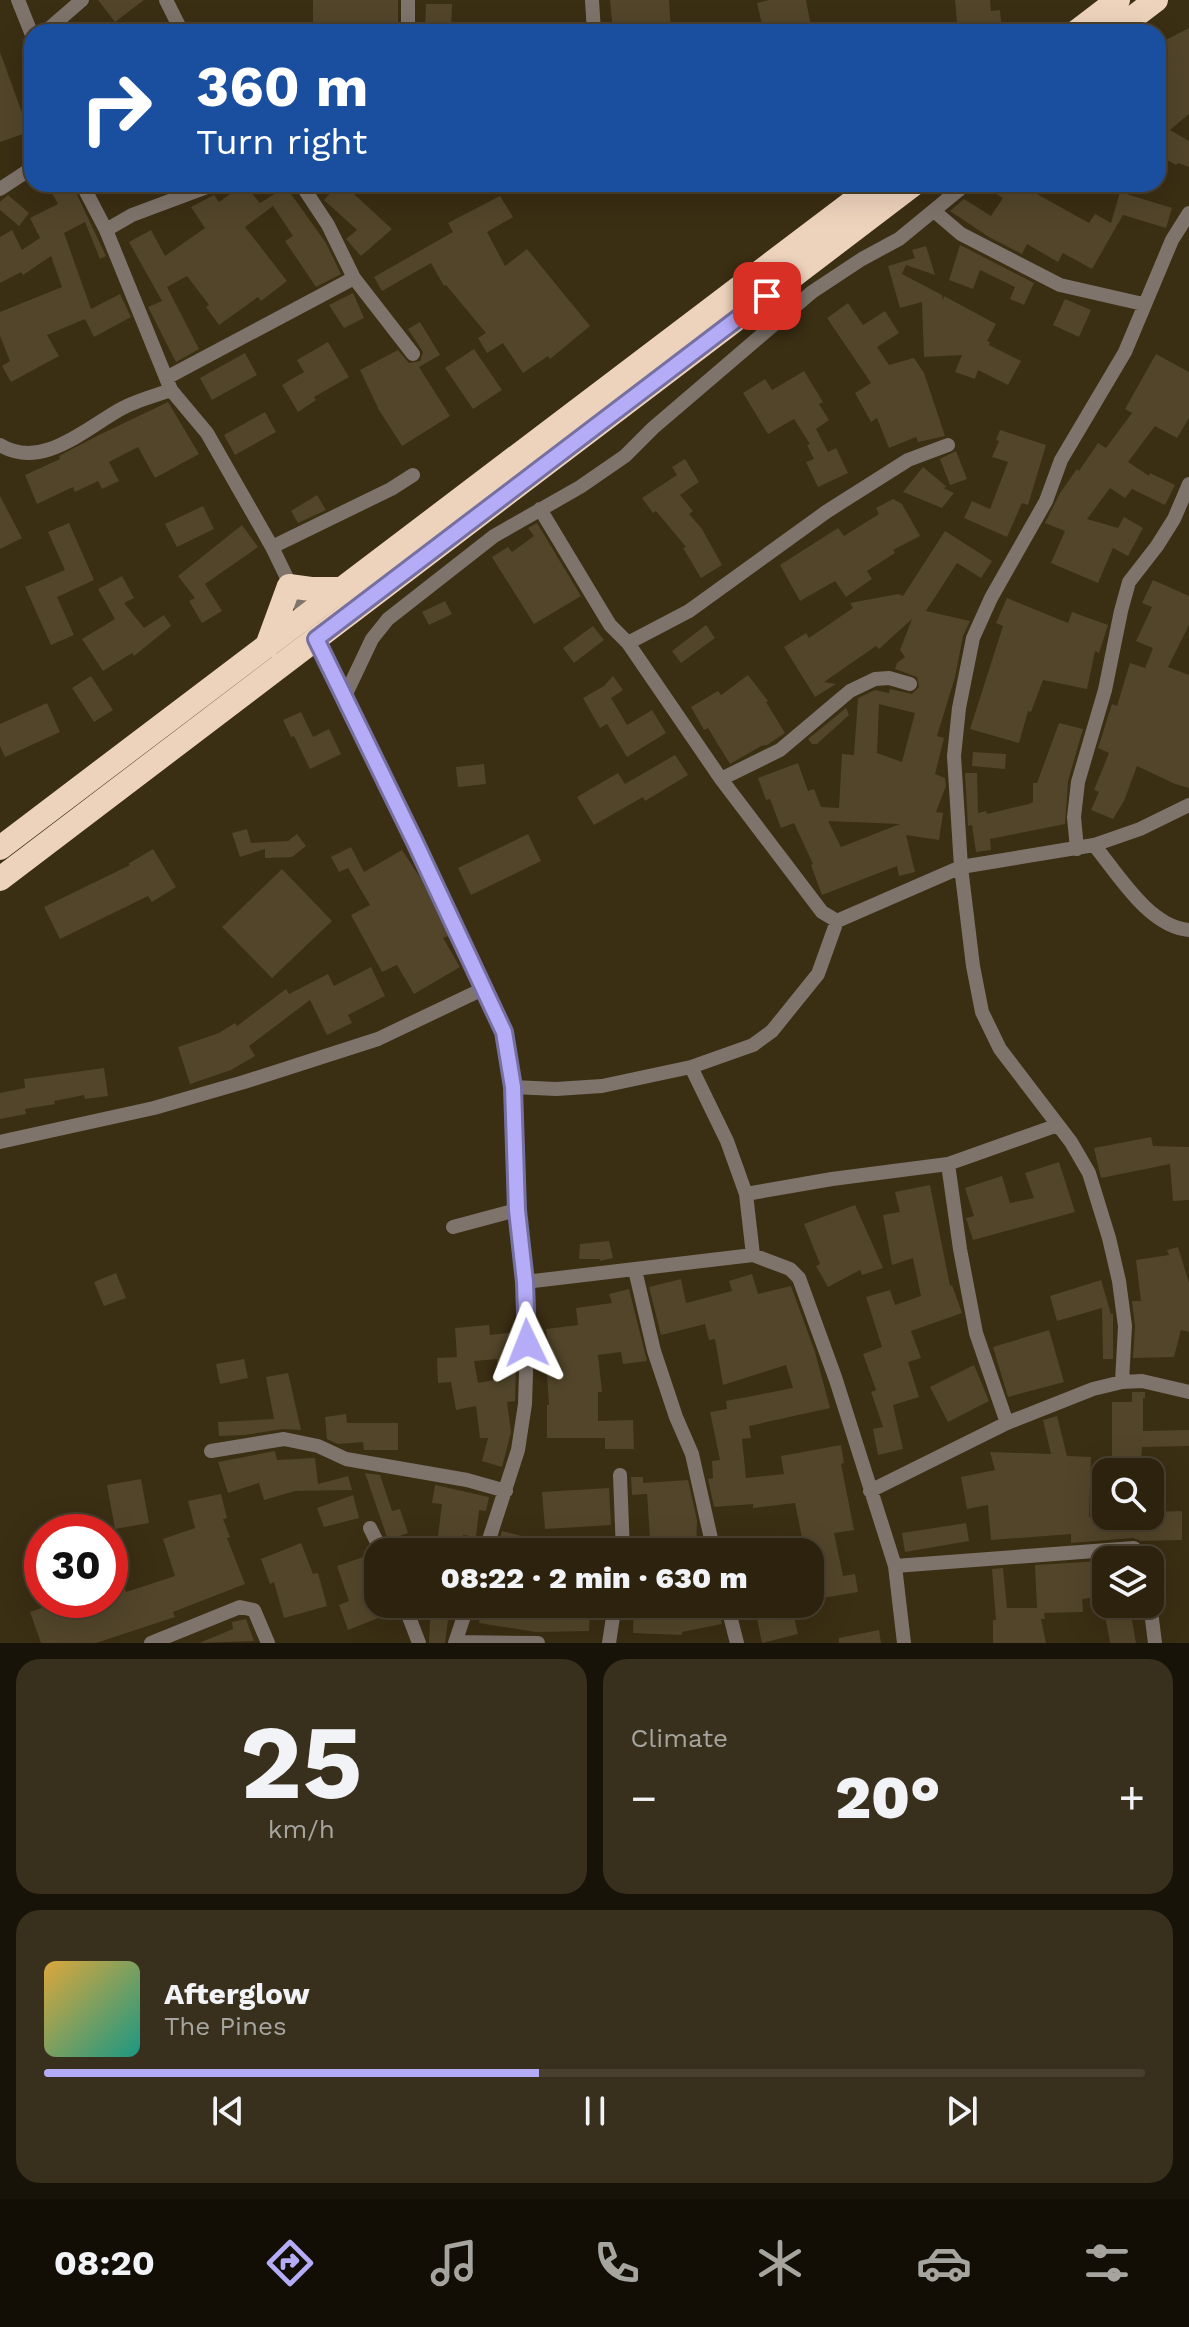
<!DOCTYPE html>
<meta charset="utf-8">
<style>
body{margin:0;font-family:"Work Sans",sans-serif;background:#382f1c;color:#f1f3f6;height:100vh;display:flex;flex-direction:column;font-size:30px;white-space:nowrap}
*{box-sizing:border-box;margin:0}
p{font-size:26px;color:#a6a49e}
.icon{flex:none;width:44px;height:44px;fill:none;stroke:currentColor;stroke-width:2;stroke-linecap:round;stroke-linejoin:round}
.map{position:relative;height:1643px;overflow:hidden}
.details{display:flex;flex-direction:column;gap:16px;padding:16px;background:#181308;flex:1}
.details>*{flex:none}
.hud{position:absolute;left:24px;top:24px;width:1142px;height:168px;border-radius:24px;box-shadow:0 8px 32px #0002,0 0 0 2px #483f2e;background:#1a4fa0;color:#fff;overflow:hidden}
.fabs{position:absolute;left:1092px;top:1458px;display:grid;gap:16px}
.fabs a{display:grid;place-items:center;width:72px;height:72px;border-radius:16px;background:#2c220e;box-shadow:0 8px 32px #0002,0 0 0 2px #483f2e;font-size:40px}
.speed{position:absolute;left:24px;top:1514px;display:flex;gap:16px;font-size:40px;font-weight:700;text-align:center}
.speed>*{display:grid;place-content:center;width:104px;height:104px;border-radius:50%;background:#2c220e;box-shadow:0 8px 32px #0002,0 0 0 2px #483f2e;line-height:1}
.speed .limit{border:12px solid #d22;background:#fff;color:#111}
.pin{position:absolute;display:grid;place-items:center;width:68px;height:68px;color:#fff;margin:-34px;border-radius:16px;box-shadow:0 4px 12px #0006}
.me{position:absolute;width:88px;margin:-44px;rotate:358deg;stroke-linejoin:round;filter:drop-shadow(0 0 6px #0008)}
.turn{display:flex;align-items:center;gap:28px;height:168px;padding:0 40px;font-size:36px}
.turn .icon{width:104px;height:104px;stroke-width:2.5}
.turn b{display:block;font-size:56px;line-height:68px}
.big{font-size:60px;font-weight:800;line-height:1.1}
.details .tile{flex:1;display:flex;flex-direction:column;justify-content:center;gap:12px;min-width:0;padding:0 28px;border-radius:24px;background:#382f1c}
.details .dial{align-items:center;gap:0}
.dial b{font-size:104px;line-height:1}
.song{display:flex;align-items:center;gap:24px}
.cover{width:96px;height:96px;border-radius:12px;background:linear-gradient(135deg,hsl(40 70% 55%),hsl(170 70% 35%))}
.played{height:8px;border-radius:4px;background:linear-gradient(90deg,#b5acf8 45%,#483f2e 45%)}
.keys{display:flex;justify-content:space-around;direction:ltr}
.heat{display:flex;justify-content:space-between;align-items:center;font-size:44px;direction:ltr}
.details .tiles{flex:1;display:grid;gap:16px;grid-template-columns:1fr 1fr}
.tile:last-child{grid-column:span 2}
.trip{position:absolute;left:364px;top:1538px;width:460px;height:80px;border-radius:24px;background:#2c220e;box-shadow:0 8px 32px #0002,0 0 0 2px #483f2e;font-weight:800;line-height:80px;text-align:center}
.dock{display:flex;height:128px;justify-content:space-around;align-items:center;background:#120e06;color:#a6a49e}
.dock .icon{width:56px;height:56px}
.dock .active{color:#b5acf8}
.dock b{font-size:36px;color:#f1f3f6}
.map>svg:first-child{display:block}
.building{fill:#52452a;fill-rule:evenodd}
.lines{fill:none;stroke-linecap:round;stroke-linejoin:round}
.street{stroke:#7f746b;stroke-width:14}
.highway{stroke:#eed3bc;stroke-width:24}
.route-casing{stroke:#7670a1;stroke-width:20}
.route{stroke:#b5acf8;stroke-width:14}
</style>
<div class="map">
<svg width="1189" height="1643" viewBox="0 0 1189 1643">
<rect width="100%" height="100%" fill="#3a2e13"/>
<path class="building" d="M98,0h46l-29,22z
M313,0h85v32h-56v-9l-29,1z
M610,0h59l2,31 -58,1z
M769,0h37l6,32h-48l-7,-29z
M955,0h35l1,11 9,-1 2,22h-44z
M426,4h26l-1,28h-26z
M1189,28v86l-19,16 19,11v26l-11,-4 -2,2 -14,-8 6,-12 -7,-8 -3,3v-96z
M0,52l29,80 -29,10z
M47,184h25l34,72 -6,3 -15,-37 -21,11 27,76 29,-15 11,23 -37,20 -9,-18 -38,16 12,21 -48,26 -9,-16 8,-5 -10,-25v-24l62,-25 -11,-31 -28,19 -2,-3 -21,11v-46l12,-7 10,20 18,-12 -10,-20 28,-14z
M244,184l16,19 31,-19 3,8 -3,2 35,49 15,31 -25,13 -31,-46 8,-5 -20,-30 -28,21 42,54 -26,20 -3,-4 -39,28 -13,-18 3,-2 -22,-29 -20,11 32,62 -23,13 -28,-55 14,-6 -33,-59 22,-12 14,26 40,-28 -14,-21 23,-12 5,7z
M338,184h5l49,45 -31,27 -15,-17 11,-9 -33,-30z
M981,184h38l70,39 6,-9 16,9 9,-31 52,16 -6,20 -43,-13 -31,54 -29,-16 -5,9 -31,-18 -5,10 -33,-17 -39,-26 14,-12 27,17 12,-18z
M8,195l21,18 -10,13 -19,-16v-8z
M500,196l13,21 -26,15 18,34 22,-17 63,77 -40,33 -2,-3 -25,17 -20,-30 -16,10 -9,-15 8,-5 -40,-48 -2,1 -13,-23 -49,28 -8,-14 79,-45 -5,-9z
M960,245l74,38 -10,22 -14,-6 5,-12 -35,-17 -7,19 -24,-9z
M926,246l9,29 -29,-10 -4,9 40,21 1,5 1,-4 52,28 -9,17 3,1 -1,3 32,16 -13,24 -30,-15 -3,9 -20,-7 7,-17 -38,2 -2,-55 -22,6 -12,-42 27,-8 -3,-8z
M353,293l11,25 -20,10 -15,-23z
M1065,299l26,11 -12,27 -26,-12z
M848,303l15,22 22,-14 14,22 -22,14 12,18 25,-7 10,15 21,63 -27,6 -2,-5 -27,11 -12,-30 -6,4 -16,-29 16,-10 -44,-65z
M420,322l20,33 -21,12 31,49 -48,30 -23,-36 -19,-40 38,-20 11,13 11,-2 3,-9 -15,-23z
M328,342l21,35 -35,20 2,3 -18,12 -16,-27 22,-13 -7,-12z
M474,349l28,41 -29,19 -28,-41z
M245,353l12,22 -45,25 -12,-22z
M1156,354l33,18v46l-12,20 -22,-12 -27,36 21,14 1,-3 25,12 -10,20 -33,-16 -7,9 -15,-10 -23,31 31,9 6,-11 19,11 -15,28 -15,-8 -15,35 -47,-20 14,-32 -20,-8 15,-30 17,-24 2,2 19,-28 8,5 26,-35 -7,-4z
M804,371l19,31 -4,2 10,16 -13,9 12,23 8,-4 12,25 -30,14 -12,-25 8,-3 -7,-14 3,-1 -16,-25 -26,15 -25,-41 22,-14 7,11z
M168,402l31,52 -44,24 -17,-31 -29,15 10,19 -17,8 -4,-8 -23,11 -2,-5 -36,17 -12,-29 35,-16 -1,-3 38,-20z
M265,412l11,20 -41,23 -11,-20z
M1000,430l46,15 -18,60 -6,-2 -15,34 -43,-19 8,-17 18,8 18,-47 -16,-5 7,-16 -3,-1z
M956,451l11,28 -17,6 -10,-26z
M685,459l14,23 -19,13 13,16 -4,3 13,15 20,36 -21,13 -18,-30 3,-1 -30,-36 -3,2 -11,-15 35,-23 -5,-8z
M923,467l24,20 -4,1 11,5 -12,15 -39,-16z
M317,495l9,15 -28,13 -7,-12z
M0,496l22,42 -22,11z
M893,499l9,5 18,32 -27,14 2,3 -28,18 5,8 -26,18 -11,-16 -35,20 -20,-36 58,-37 6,8 35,-22 -3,-6z
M203,506l11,23 -37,18 -12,-23z
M69,523l25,57 -37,17 17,38 -23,10 -26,-58 40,-17 -17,-38z
M537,523l44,73 -47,28 -42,-67 16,-10 4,5 22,-16 -6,-8z
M242,525l16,22 -53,37 17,27 -20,12 -13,-22 6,-3 -17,-22z
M945,531l47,30 -11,17 -24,-15 -31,48 44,10 -7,15 -8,41 -18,59 7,2 -9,36 10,4 1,8 -10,26 7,1 -4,27 -33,-5 9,37 -16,4 -2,-10 -75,29 -11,-30 2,-1 -19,-41 -13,5 -11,-29 -4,1 -8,-22 40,-15 10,28 6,-2 7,18 18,1 3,-54 12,1 4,-57 17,-8 14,3 1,-4 22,5 7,-7 -2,-10 -22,-8 2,-6 8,-6 -5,-7 12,-31 -33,30 -3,-3 -52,36 12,2 -21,13 -31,-50 22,-14 3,5 44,-30 -3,-5 48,-9 5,2zM879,704l36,9 -13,49 -25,-9zM828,821l72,3 -59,23z
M122,576l12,22 -10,5 20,25 20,-13 7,11 -37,30 -2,-3 -29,18 -21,-32 33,-20 -17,-30z
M1153,580l36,16v29l-21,42 21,8v113l-14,-4 -38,-18 -13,35 -11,18 -22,-9 8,-18 -5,-2 15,-37 -11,-5 14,-44 5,2 13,-43 15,5 8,-20 -17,-7 16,-34 -10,-4z
M1007,598l61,25 4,-11 36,13 -9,28 -4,-2 -8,38 -44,-9 -12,32 -3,-1 -9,32 -49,-14 33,-103 -7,-3z
M445,601l7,13 -23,11 -7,-13z
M706,625l9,13 -34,25 -9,-12z
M593,626l11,14 -30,23 -11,-15z
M748,675l20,26 -2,1 19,31 -18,12 -6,1 -31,18 -22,-36 -4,2 -13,-23 27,-16 3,4z
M91,676l22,34 -19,12 -22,-34z
M613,676l10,14 -12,8 16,27 25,-15 14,23 -39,24 -20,-33 -7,4 -17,-30 21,-12z
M47,703l13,29 -55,25 -5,-11v-22z
M846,708l3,7 -32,29h-5l-4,-5z
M301,712l12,25 16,-8 12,25 -31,15 -16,-33 -3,1 -8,-17z
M1059,723l24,6 -15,52 -3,43 -75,15 1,11 -15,2 -4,-27 -4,1 -3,-53h12l1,40 8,-2 1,3 42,-10 4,-2v-19h4z
M973,752l33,2 -1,15 -33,-3z
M675,755l13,20 -43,26 -2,-4 -49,28 -17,-28 41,-24 7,11z
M484,764l2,20 -28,3 -2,-20z
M247,829l4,14 37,-2 9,-7 9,12 -14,11 -27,1v-9l-25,8 -8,-24z
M528,834l13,27 -70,34 -13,-27z
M351,847l13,25 38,-22 19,29 27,57 -5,2 17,29 -46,27 -17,-29 -15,7 -31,-57 19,-10 -22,-37 -9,4 -8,-15z
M153,849l23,38 -24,15 -4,-6 -88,43 -16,-32 86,-42 -2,-1z
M282,869l50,52 -60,57 -50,-51z
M371,967l14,29 -37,19 4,8 -25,12 -17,-35 -61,46 6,10 -24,14 -41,14 -12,-37 41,-14 16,-10 2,3 49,-37 3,5 39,-20 6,12z
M104,1068l4,28 -23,3 -1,-4 -30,6 1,3 -30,5 1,5 -26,5v-26l25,-5 -1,-9z
M1151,1137l2,9 36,1v53l-16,1 -3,-37 -69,14 -7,-30z
M1059,1162l16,50 -102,28 -7,-22 8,-2 -9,-28 37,-12 8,27 24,-5 -9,-25z
M930,1185l20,101 2,-1 10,28 -51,18 10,27 -13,4 11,35 -26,8 10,44 -25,6 -5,-26 10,-2 -12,-35 5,-2 -13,-36 19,-7 -16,-50 24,-7 5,15 26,-9 -8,-38 -21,7 -9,-50 17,-3 -5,-20z
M855,1205l28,63 -21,7 -2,-5 -32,17 -12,-21 4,-2 -16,-40z
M609,1241l4,17 -13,3v-2h-21l1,-15z
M1178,1247l11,36v49l-8,-2 -7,27 -41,1 2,-32 -3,-25h9l-5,-41 33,-5 -2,-5z
M116,1273l10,25 -22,8 -10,-24z
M752,1274l6,20 33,-8 24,66 15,56 -81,18 2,12 -9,1 4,39 38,-4 -3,-18 60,-11 3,18 -3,1 13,66 -20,3 9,43 12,-2 3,18 -42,7 -3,-18 3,-1 -6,-28h-5l-10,-49 -42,5v-4l-39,3 -6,-28 5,-1 -1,-17 8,-1 -10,-48 17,-3 -1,-8 67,-13 -7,-23 -63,20 -8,-46 -6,1 -4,-16 -44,11 -12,-48 32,-8 5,24 46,-12 -3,-10z
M1101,1280l10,34h2v45h-10l-1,-51 -45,13 -7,-25z
M629,1289l18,72 -24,3 -2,-12 -23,3 4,37h-4v29l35,-1 1,29h-29v-11h-58v-33h2l-2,-31h4l-5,-45 32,-4 -2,-17 36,-5 -3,-9z
M489,1325l1,10 27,-3 -2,69 -8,1 4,30 -9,35 -20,-6 6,-23h-8l-4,-32 -20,4 -5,-28 -13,1 -1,-25 20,-1 -2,-29zM497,1359l2,20 -21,4 -4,-22z
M1049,1330l15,52 -56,15 -15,-50z
M244,1359l4,19 -28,6 -4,-20z
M974,1365l15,36 -41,21 -18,-35z
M288,1373l13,57 -18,-1 -38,6 -26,1 -1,-14 56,-3 -8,-42z
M1132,1392h13v6h-2v33l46,-1v16l-47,1 -1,16 -29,-2v-59h20z
M346,1414l1,9h51v27h-34l-1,-8 -25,2 -11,-5 -2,-22z
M1057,1416l10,40 24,1 -2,60h55l6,-1v-4l32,-1v29l-41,1 -8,-3 -62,5v-9l-80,6 -3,-35 -21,4 -6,-32 34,-7 -5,-18 61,2 -8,-34z
M275,1451l2,9 38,-2 3,26 30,-8 4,14 -57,1 -31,9 -5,-17 -31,10 -10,-31z
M365,1473l15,2 12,36 8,-2 8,24 -20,7z
M631,1477h12v6l45,-3 9,40 -1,32h-45l-4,-58 -15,1z
M141,1479l8,44 -34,6 -8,-44z
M435,1485l54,12 -3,14 -7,-1 -3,27 -13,-2 2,17h-29l6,-48 -10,-1z
M609,1488l2,37 -66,4 -3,-37z
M221,1494l6,24 -4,1 7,18 -3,1 18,46 -72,28 2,5 -79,26h-55l-11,-31 26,-9 2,7 23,-10h29v-6l15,-5 1,3 49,-16 -12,-37 32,-11 -7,-27z
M353,1495l6,23 -35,9 -7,-19z
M966,1523l3,18 -64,11 -3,-19z
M502,1531l65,17 -1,4h-70z
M301,1543l12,31 5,-1 9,33 -43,12 -10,-36 -4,2 -9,-25z
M372,1554l6,10v40h16l2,7 -48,19 -9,-25 10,-4 -12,-35z
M1101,1561l4,35 -23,3 1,13 -39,1 1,6h-4l5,24h-53v-23h3l-4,-51 11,-1 4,40h30l-2,-43z
M431,1604h19l-5,39h-16z
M483,1604l107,2 -1,25 -53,1 -57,-9z
M693,1604h24l5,20 -40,8v3l-49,-2 1,-27 60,3z
M754,1604h37l7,30 -36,9z
M1103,1604h26l7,39h-26z
M246,1619l8,22 -55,2 34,-14 -1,-7z
M879,1630l2,13h-42v-5z"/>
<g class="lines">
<path class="street" d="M18,0l14,35
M166,0l16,32
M408,0v32
M592,0l2,32
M45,32l37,-32
M82,184l24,46 65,160 36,43 65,114 143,295 89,190 9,55 4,123 8,72 2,61 -2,61 -7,46 -33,102
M301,184l27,41 26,53 59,76
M0,189l32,-21
M934,211l27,23 99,51 83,19
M106,230l26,-15 83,-31
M168,377l186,-99
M0,445c41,25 84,-15 119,-35 15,-9 35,-14 52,-20
M540,509l70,116 18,18 93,136 101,133 15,9 124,-54 133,-22 46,-16 49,-24
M272,547l119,-58 22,-14
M628,643l61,-32 137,-99 82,-52 40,-15
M344,698l28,-59 16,-20 106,-83 86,-49 45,-31 28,-28 159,-136 50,-33 37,-20 67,-55
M721,779l59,-29 70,-59 25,-12 14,-1 21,6
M1094,845c24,29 55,82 95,85
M1077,849l-3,-32 4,-35 27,-92 16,-79 8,-29 28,-36 17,-27 15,-35
M691,1067l36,74 19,53 7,61
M513,1087l43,2 46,-3 89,-19 62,-22 19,-14 46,-57 19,-53
M0,1142l154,-34 90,-26 134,-43 107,-51
M948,1164l12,85 16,84 31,90
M746,1194l86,-15 116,-15 110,-39
M453,1227l64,-17
M635,1270l19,81 22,66 16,37 22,98
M525,1282l228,-27 37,14 9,9 37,102 59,186 9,77
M1122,1382l3,-56 -6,-45 -10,-43 -20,-65 -18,-31 -71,-93 -18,-37 -9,-46 -12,-99 -7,-111 5,-48 14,-70 18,-40 55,-97 15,-41 64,-108 47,-112 17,-27
M211,1451l73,-12 34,7 28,13 121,21 39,11
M620,1475l3,77
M870,1491l137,-68 86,-34 29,-7 20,-1 47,11
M370,1528l12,24
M895,1566l239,-18 10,12
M1150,1603l5,40
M404,1604l15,39
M727,1604l10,39
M456,1642l82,1
M151,1643l89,-36 14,3 14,33
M455,1643l13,-39
M609,1643l6,-39"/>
<path class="highway" d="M1076,32l42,-32
M1114,32l42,-32
M267,646l22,-60 22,3h31
M0,848l876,-664
M0,879l914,-695"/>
</g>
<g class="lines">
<defs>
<path id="route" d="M527,1343l-2,-61 -8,-72 -4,-123 -9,-55 -89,-190 -99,-203 451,-343"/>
</defs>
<use href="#route" class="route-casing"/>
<use href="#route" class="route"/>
</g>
</svg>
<div class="fabs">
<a><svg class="icon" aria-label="search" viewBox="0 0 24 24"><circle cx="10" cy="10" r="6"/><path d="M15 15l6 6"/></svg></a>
<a><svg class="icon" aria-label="layers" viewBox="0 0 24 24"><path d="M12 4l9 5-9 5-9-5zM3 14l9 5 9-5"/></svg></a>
</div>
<div class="speed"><div class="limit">30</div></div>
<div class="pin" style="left:767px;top:296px;background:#d93025"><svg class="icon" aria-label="arrive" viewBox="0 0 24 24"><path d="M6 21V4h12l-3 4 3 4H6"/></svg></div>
<svg class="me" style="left:527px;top:1343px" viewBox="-20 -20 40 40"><path d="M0-17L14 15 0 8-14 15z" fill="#b5acf8" stroke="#fff" stroke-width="4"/></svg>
<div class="trip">08:22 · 2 min · 630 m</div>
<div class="hud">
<div class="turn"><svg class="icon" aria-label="right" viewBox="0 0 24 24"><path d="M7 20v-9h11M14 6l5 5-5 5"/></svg><div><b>360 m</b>Turn right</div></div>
</div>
</div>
<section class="details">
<div class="tiles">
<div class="tile dial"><b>25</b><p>km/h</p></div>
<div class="tile"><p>Climate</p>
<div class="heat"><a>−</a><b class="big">20°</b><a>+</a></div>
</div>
<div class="tile">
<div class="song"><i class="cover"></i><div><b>Afterglow</b><p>The Pines</p></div></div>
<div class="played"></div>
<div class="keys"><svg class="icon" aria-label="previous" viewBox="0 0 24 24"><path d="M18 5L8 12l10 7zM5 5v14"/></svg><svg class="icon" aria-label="pause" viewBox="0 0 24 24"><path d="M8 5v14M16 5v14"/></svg><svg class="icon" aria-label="next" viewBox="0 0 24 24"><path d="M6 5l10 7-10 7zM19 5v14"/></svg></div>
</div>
</div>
</section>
<nav class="dock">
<b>08:20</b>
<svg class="icon active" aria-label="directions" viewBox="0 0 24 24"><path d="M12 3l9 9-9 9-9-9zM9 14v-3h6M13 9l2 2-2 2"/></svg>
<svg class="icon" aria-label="music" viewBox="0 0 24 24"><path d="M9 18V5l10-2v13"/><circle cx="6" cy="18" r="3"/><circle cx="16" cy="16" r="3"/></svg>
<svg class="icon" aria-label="phone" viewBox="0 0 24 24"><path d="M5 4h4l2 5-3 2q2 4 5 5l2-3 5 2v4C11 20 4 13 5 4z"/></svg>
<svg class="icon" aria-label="climate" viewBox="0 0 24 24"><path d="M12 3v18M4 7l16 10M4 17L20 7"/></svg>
<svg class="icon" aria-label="car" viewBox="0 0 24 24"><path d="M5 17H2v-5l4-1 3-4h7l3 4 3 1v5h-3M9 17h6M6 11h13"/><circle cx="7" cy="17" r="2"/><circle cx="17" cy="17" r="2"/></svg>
<svg class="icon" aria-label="filters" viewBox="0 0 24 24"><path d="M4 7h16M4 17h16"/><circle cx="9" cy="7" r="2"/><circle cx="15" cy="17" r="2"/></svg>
</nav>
